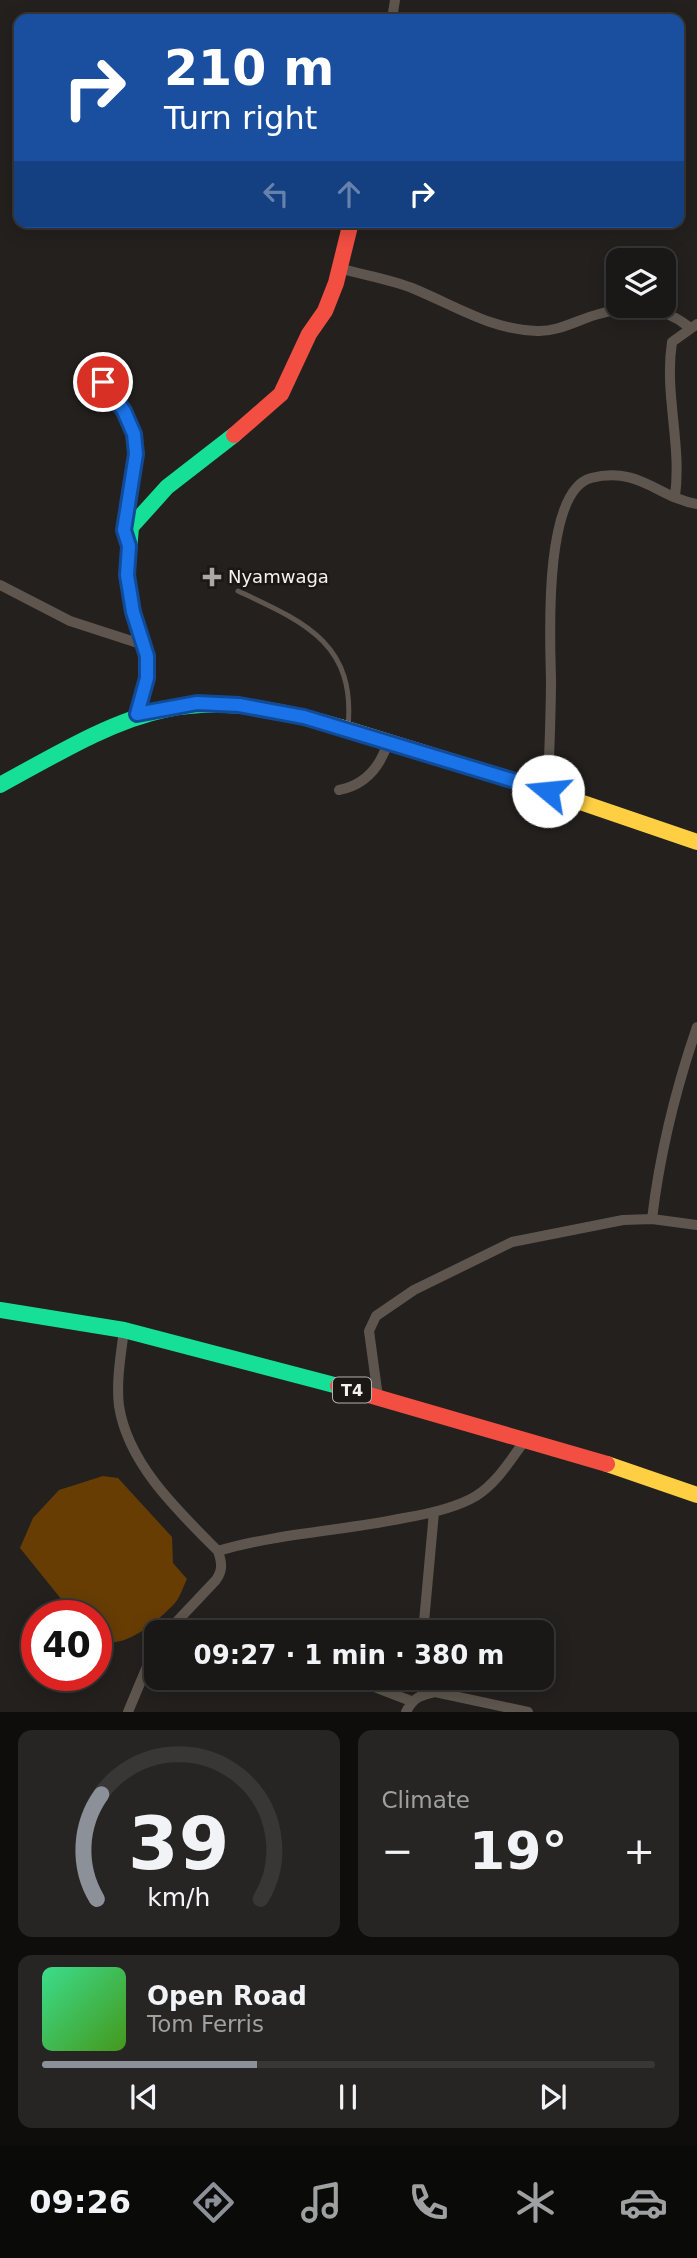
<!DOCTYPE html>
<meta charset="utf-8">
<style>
body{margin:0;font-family:"DejaVu Sans",sans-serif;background:#272523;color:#f1f3f6;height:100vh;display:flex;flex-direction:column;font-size:26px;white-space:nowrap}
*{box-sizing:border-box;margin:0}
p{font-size:23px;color:#9fa0a1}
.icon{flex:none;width:38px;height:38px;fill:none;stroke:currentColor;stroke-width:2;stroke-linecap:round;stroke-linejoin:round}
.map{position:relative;height:1712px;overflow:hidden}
.drawer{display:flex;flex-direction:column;gap:18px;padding:18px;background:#0e0d0c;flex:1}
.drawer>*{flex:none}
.hud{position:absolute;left:14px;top:14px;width:670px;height:214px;border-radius:14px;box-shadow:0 4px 18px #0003,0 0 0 2px #383735;background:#1a4fa0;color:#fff;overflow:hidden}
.fabs{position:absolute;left:606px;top:248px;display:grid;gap:14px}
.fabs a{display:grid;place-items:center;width:70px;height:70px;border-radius:14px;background:#1a1816;box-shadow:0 4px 18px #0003,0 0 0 2px #383735;font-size:35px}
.speed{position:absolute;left:21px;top:1600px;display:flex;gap:14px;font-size:35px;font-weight:700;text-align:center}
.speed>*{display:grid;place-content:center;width:91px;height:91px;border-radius:50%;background:#1a1816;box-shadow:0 4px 18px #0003,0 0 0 2px #383735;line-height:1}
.speed .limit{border:10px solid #d22;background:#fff;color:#111}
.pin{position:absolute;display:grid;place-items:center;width:60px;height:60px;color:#fff;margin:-30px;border:4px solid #fff;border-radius:50%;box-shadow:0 2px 7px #0007}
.me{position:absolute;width:77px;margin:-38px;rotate:287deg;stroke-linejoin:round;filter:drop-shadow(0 0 5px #0008)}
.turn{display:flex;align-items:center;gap:24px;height:147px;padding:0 35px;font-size:32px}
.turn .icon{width:91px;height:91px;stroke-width:2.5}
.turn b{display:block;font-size:49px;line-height:60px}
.lanes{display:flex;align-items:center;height:66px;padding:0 35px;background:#0003;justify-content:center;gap:35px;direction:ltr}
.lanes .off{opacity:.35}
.big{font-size:52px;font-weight:600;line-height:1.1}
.drawer .card{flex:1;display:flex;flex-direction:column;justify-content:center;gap:10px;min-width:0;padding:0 24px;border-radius:14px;background:#272523}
.drawer .dial{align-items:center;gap:0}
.dial svg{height:182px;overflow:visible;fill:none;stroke:#383735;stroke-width:7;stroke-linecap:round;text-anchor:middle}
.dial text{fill:#f1f3f6;stroke:none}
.song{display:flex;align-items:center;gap:21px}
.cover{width:84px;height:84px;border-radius:10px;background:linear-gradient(135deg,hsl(150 70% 55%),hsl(100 70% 35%))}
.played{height:7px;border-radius:4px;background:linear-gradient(90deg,#8c9099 35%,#383735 35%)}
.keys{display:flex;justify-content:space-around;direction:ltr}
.heat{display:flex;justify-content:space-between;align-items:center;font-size:38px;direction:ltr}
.drawer .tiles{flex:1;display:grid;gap:18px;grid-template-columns:1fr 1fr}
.card:last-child{grid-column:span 2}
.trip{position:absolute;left:144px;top:1620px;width:410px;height:70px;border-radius:14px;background:#1a1816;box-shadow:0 4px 18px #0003,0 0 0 2px #383735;font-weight:600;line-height:70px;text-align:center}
.tabs{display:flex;height:112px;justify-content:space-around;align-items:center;background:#0a0a09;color:#9fa0a1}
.tabs .icon{width:49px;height:49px}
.tabs .active{color:#8c9099}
.tabs b{font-size:32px;color:#f1f3f6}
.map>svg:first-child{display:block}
.water{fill:#673d04}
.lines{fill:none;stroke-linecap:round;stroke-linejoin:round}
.lane{stroke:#5e564e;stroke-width:5}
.street{stroke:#5e564e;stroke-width:10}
.fast{stroke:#16e098;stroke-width:16}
.slow{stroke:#ffcf43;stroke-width:16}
.jam{stroke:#f24e42;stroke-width:16}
.route-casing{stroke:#114b97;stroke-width:18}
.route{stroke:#1a73e8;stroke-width:12}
.poi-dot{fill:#aba8a6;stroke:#1a1714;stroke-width:2.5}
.labels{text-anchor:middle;stroke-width:5;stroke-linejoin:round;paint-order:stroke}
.shield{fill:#1a1714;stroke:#b3b0ae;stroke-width:2}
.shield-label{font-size:16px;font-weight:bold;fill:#f4f2f0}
.poi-label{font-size:18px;fill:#f4f2f0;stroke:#1a1714;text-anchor:start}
</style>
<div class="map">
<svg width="697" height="1712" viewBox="0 0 697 1712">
<rect width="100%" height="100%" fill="#23201e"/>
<path class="water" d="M103,1476l15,2 54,59 1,26 14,16c-4,8 -7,19 -13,25 -19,20 -50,46 -78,37v-26h-22l-54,-67 13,-30 26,-28z"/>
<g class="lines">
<path class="lane" d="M238,591c66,31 118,52 110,136"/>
<path class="street" d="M392,19l3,-19
M339,268c24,7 50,11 73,20 42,17 79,42 125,43 22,1 42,-12 62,-17 33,-9 63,-9 90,13
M103,382c31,43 38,64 26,117 -2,13 -7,24 -3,38
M675,496c7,-52 -11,-102 -3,-154l25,-18
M0,585l70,36 74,24
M339,790c26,-5 41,-22 49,-48
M548,791c1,-38 3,-75 3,-112 -1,-40 -8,-188 40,-201 49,-12 67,20 106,26
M652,1219c8,-67 23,-128 45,-192
M124,1330c-3,24 -8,51 -5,76 9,58 59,105 99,145 4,12 5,19 -2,29l-50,53
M378,1397l-9,-66 7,-15 38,-26 98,-48 111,-22 29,-1 45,6
M218,1551c61,-18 125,-20 186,-33 24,-4 52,-10 72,-22 22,-14 35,-37 50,-57
M423,1633l11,-121
M362,1678l10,8 39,15
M421,1678l1,16
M128,1712l28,-67
M406,1712c7,-14 14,-17 29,-20l93,20"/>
<path class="fast" d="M137,714l10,-36v-22l-14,-44 -6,-37 4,-48 36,-40 67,-52
M0,785c137,-76 182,-104 340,-58
M0,1310l124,20 214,56"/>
<path class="slow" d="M340,727l202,62 155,53
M607,1464l90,31"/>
<path class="jam" d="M234,435l47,-41 28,-60 16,-23 11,-28 15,-61
M338,1386l269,78"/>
</g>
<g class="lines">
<defs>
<path id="route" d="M103,382l21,29 10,23 2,20 -12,76 5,16 -2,29 6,37 14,44v22l-10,36 60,-11 42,2 65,12 244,74"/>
</defs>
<use href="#route" class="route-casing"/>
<use href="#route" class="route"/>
</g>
<path class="poi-dot" d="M208.5 566.5h7v7h7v7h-7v7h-7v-7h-7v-7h7z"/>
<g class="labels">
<rect class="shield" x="333" y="1377.5" width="38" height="25" rx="5"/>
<g class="shield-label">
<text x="352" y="1396">T4</text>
</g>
<g class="poi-label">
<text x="228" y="583">Nyamwaga</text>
</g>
</g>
</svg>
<div class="fabs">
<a><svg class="icon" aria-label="layers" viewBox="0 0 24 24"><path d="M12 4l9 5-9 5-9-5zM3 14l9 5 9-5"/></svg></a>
</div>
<div class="speed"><div class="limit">40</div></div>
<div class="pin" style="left:103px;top:382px;background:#d93025"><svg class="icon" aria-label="arrive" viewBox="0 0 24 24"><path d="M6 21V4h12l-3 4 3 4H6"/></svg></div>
<svg class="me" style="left:548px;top:791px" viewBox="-20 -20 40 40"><circle r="19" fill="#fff"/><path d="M0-13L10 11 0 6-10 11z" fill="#1a73e8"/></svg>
<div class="trip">09:27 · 1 min · 380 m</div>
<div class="hud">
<div class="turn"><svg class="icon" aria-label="right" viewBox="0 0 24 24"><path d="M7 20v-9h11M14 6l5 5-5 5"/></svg><div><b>210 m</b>Turn right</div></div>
<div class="lanes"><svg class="icon off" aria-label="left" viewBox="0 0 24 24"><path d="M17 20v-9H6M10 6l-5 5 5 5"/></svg><svg class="icon off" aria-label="ahead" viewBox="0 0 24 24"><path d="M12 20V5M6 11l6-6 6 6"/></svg><svg class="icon" aria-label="right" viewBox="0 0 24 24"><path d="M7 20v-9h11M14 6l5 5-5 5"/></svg></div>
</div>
</div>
<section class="drawer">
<div class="tiles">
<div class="card dial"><svg viewBox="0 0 100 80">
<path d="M14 69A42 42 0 1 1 86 69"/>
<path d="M14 69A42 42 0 0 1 16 23" stroke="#8c9099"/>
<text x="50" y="56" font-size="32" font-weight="700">39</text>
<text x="50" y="72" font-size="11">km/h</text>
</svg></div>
<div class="card"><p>Climate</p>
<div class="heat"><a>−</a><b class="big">19°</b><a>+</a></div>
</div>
<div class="card">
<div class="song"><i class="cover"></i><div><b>Open Road</b><p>Tom Ferris</p></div></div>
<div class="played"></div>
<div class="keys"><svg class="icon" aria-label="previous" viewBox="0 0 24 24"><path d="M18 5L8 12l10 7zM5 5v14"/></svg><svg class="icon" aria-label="pause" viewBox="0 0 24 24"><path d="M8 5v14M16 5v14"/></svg><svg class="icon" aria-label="next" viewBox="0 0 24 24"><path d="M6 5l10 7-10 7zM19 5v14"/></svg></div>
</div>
</div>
</section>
<nav class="tabs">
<b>09:26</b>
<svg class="icon active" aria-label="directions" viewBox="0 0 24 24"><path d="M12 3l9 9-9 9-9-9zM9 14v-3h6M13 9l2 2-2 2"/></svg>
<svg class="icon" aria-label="music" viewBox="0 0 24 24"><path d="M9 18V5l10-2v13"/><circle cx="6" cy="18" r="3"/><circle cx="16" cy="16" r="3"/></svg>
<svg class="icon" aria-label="phone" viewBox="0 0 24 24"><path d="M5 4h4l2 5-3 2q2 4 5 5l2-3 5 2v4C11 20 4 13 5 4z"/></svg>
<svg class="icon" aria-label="climate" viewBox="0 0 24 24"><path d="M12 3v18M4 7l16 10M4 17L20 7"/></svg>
<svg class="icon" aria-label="car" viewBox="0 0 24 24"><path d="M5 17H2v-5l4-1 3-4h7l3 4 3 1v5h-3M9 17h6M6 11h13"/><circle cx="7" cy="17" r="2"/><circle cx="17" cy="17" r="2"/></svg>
</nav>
